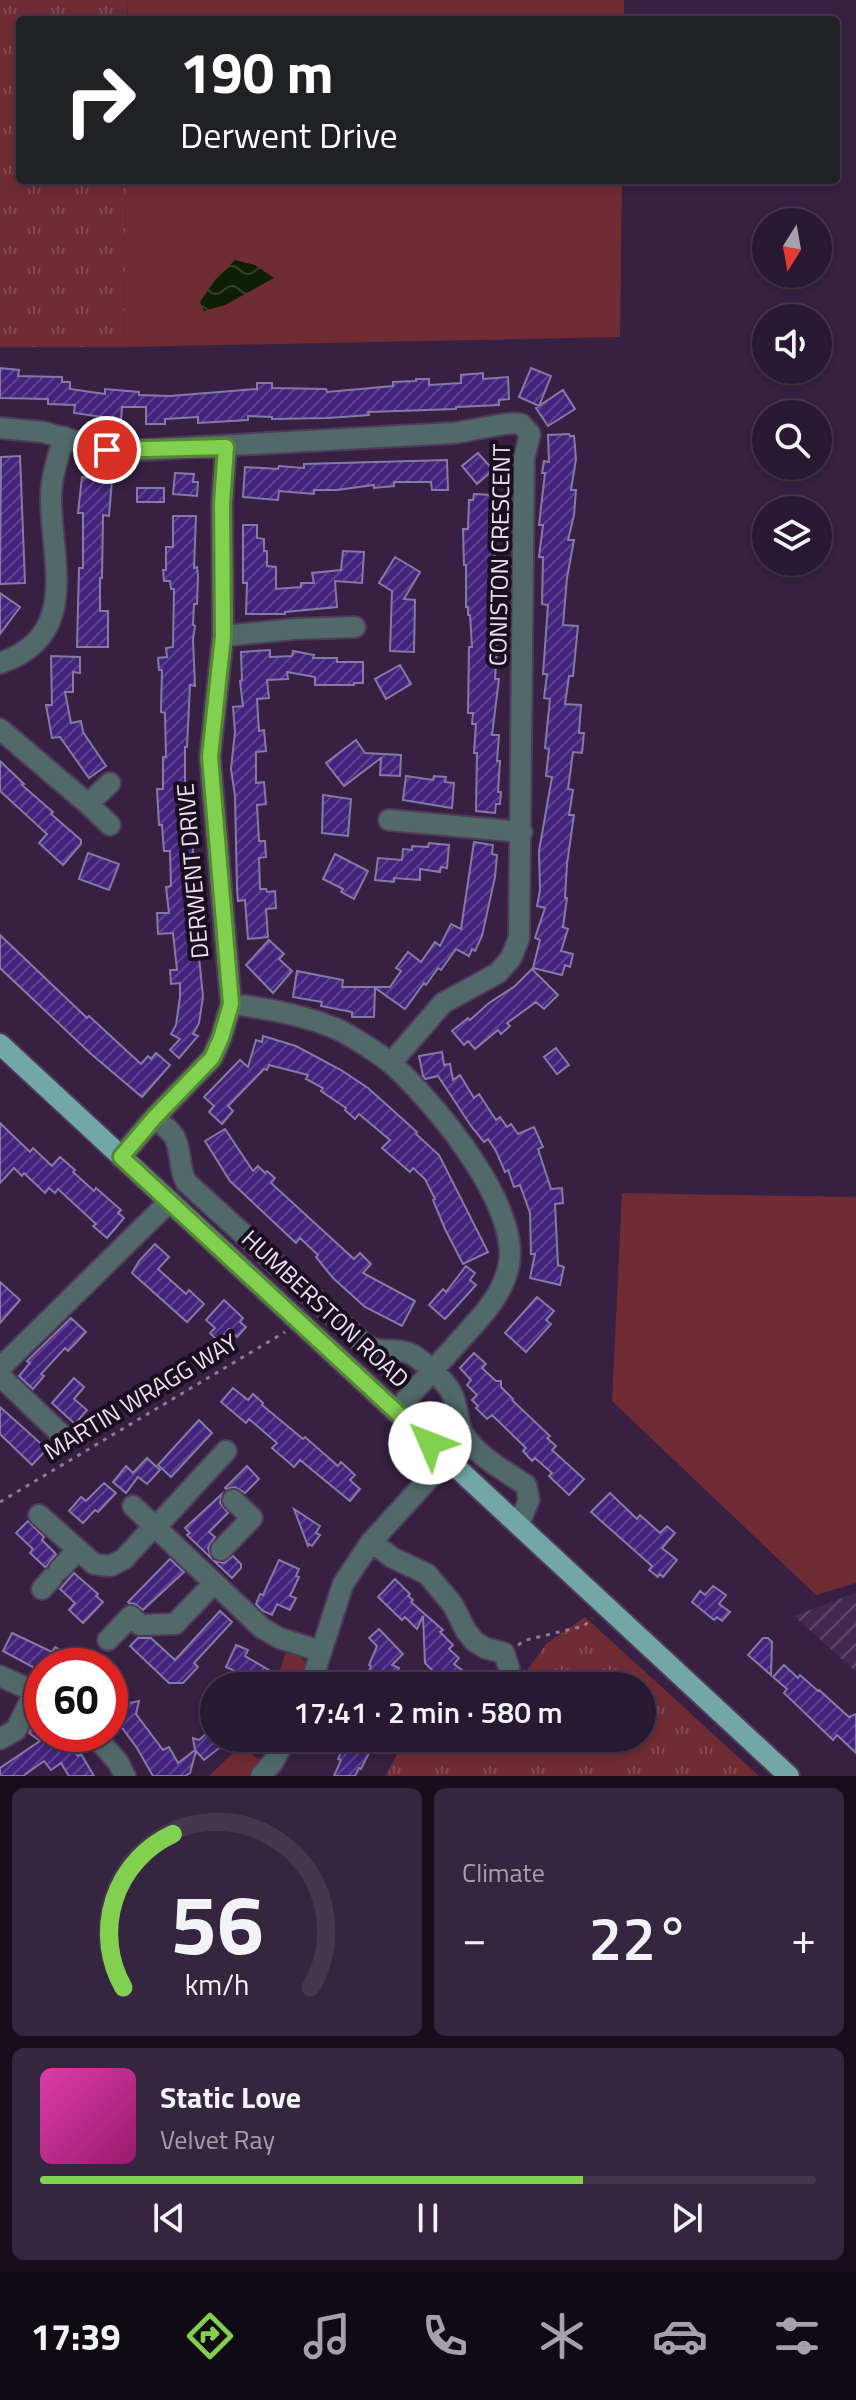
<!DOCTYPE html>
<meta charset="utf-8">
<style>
body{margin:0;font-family:"Titillium Web",sans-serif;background:#35253e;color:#f1f3f6;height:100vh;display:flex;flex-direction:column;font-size:30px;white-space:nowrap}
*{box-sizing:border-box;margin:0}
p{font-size:26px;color:#a5a0ac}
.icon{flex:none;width:44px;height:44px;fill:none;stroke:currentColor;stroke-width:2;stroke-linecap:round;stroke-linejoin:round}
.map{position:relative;height:1776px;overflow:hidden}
.details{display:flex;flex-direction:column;gap:12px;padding:12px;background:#170d1c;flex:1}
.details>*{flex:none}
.guide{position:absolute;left:16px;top:16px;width:824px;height:168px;border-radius:8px;box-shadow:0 4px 12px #0003,0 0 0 2px #45374d;background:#202124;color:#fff;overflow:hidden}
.needle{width:52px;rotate:191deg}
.buttons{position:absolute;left:752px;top:208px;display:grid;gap:16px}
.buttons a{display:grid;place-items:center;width:80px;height:80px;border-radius:50%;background:#291832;box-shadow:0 4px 12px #0003,0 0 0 2px #45374d;font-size:40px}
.speed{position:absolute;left:24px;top:1648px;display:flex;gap:16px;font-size:40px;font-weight:700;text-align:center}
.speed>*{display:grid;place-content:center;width:104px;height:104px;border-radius:50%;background:#291832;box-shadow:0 4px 12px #0003,0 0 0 2px #45374d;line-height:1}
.speed .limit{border:12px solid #d22;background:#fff;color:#111}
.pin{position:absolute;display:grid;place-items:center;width:68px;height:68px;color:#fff;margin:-34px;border:4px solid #fff;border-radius:50%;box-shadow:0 2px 8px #0007}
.me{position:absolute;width:88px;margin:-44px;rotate:314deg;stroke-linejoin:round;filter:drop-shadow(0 0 6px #0008)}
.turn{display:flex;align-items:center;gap:28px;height:168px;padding:0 32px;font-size:36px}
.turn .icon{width:104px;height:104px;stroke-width:2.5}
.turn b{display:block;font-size:56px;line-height:68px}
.big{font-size:60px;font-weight:600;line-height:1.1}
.details .widget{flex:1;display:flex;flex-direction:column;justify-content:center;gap:12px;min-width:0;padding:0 28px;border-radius:12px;background:#35253e}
.details .dial{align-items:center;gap:0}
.dial svg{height:208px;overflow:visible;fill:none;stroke:#45374d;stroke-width:7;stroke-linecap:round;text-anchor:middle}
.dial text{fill:#f1f3f6;stroke:none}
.song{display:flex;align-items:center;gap:24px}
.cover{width:96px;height:96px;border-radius:12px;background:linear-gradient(135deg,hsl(320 70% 55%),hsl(320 70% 35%))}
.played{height:8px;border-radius:4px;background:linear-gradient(90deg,#82d04f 70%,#45374d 70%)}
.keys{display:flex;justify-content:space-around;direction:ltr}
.heat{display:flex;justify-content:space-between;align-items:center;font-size:44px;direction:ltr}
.details .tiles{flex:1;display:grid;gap:12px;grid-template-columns:1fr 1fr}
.widget:last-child{grid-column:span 2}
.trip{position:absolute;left:200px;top:1672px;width:456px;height:80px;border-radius:40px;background:#291832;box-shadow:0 4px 12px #0003,0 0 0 2px #45374d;font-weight:600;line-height:80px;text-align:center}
.tab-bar{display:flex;height:128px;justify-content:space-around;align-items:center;background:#100a14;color:#a5a0ac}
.tab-bar .icon{width:56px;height:56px}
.tab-bar .active{color:#82d04f}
.tab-bar b{font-size:36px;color:#f1f3f6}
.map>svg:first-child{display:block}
.industrial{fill:url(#industrial-furrows)}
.grass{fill:#702c35}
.park{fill:url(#park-tufts)}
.water{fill:url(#water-waves)}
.building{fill:url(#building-hatch);stroke:#847aa5;stroke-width:2}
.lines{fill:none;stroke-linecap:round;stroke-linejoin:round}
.minor-casing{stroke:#503b5b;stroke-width:24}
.major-casing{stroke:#503b5b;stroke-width:24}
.path{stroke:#8d7a96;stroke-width:3;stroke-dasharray:4 6;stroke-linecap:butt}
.minor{stroke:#516a69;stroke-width:20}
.major{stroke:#73a7a7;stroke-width:20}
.route-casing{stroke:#548733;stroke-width:20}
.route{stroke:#82d04f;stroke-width:14}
.labels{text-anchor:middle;stroke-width:8;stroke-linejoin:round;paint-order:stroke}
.street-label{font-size:24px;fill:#eddef4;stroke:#190f1e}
</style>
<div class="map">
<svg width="856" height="1776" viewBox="0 0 856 1776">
<defs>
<pattern id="industrial-furrows" width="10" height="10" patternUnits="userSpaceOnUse" patternTransform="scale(2)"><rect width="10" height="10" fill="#442850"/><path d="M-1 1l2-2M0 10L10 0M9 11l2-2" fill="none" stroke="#5f476a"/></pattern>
<pattern id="park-tufts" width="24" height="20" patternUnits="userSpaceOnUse" patternTransform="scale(2)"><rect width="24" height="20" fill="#702c35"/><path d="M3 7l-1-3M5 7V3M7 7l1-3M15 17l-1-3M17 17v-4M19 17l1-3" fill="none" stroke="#854a53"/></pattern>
<pattern id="water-waves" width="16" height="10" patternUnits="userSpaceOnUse" patternTransform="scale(2)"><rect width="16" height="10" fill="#0e2003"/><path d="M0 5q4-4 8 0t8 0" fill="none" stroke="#314028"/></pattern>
<pattern id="building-hatch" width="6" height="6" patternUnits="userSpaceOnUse" patternTransform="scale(2)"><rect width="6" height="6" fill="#43237c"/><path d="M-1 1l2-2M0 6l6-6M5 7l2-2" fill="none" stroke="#5e428f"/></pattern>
</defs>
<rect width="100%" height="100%" fill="#372042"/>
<path class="industrial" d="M856,1593v79l-62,-56z"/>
<path class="grass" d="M128,0h496v20h-496z
M126,180h496l-2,157 -496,10z
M622,1193l234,4v386l-40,12 -204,-194z
M286,1651l14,4 6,9 -6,22h-25z
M239,1747l25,15 -13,14h-42z"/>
<path class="park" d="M0,0h128l-1,20h-107v160h106l-2,167h-124z
M585,1617l174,159h-373l19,-38h60l21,9 21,1 18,-10h117v-52h-105l-9,-17 18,-25z"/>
<path class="water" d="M235,260l20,5 19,13 -49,27 -21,6 -4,-9 15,-22z"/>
<path class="building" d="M0,368l19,2 -1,6 44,1v5h8v7l35,5v-5l34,3v3l31,1 87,-7v-6h15v5l54,1 1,3 66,-6v-4l23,-1v-2h13v6l32,-2v-8l22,-2v6l25,-2 1,22 -10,1v5l-43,2v2l-88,3 1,3 -41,3 -56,1v-2l-24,-1v4l-50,3v-6l-33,2v5h-19v-17h-24l-1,14 -18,-1v-3l-29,-4 1,-8 -27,-1v-5l-48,-1z
M531,368l20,8 -12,30 -20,-9z
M563,390l12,19 -27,17 -12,-18z
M569,434l1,2h4l2,23 -5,31h5l-2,25 -6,25h6l-7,38 -4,47 15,1 -5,50h-4l-4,28 16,1 -2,28h5l-2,20 -9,-1 -5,37 5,1 -4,25h5l-7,49 -2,34h2l-4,29 5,2 -7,22 12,3 -3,13 -5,-2 -3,10 -29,-7 7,-28 -5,-2 10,-30 -8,-2 3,-16 -1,-39 13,-74 -6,-1 3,-27 -4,-1 5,-49 -6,-1 3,-24h-4l5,-69 -6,-1 1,-47h-4l4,-32h-4l6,-52h-3l2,-12 5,1 -1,-27z
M478,453l15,17 -16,14 -15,-18z
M20,456l5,127 -25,1 1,-127z
M447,460l1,30h-16l-1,-8h-37v4l-20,2v-3l-37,5h-23v4l-35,-3 -1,9 -35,-3 2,-30 33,2 1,-3 25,2v-4z
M175,473l19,1 -1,8h5l-1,14 -24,-2z
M82,477l30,3 -3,36 -6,-1 -1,63h-2v33h8v36h-31l2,-79h4v-55h-5z
M137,488h27v14h-27z
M474,494l19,1 -2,49h4l-2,76h2l2,28 -2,31h4l-7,56h7l-2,26h3l-2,31h3l-1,12h-4l-1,9 -19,-2 1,-58h-3l2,-29h-4l1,-11h-5l1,-66h3l-2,-32h-2v-8h-2v-42h-2l-1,-36h5l1,-29h4z
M173,516h23l-2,52 3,-1 1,9 -1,28h-3l-1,21 2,1 -2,13 2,47 -5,-1 -3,62h-2v30l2,52h4l6,63 -5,1 3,22h4l1,12h-4l7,70 -4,26 -6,11 5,2 -19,22 -9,-8 10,-11 -9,-5 5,-9 4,-28v-14l-9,1 -1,-14h7l-4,-37 -15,1 -1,-21h12l-3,-26 5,-1 -1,-35h-6l-2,-26h-3l-2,-36h6v-32h3l-1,-44 -4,-1 1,-42h-3l-1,-12 9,-1 -1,-9 7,-1 1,-58h-3l-1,-8h-6l-1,-11h3v-23h7z
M243,525h14v13l7,1v12h3v15l9,1v22l25,-2v-4h13l-2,-10 29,-3 2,-19 21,1 -2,31 -27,-2 2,26 -52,5v2h-39l1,-31h-4z
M395,557l25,15 -16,27 11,1 -1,52 -24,-1 2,-60 -13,-8z
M0,593l20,14 -20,27z
M270,650v7l22,-1 1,-5 21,4 -1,3h24v4h26v21h-9v2h-39v-8l-28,-5 1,7 -21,1 2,18 -12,1 2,32 5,-1 2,21 -10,1v31l8,-1 2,22 -9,1 2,36h6l1,16 -7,1 1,31h6l1,3 8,-1 1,17 -10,1 2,28 -20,2 -3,-39 -7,1 -1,-12 -2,-93 -4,-27 4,-37 -2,-25 10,-1 -3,-25 2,-1 -1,-28z
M51,656l29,1v16l-7,-1v20h-8l6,31 10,-2 2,11 23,34 -17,12 -29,-41 -8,1 -6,-33h6z
M400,665l11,19 -25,15 -11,-20z
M356,740l9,13 36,2 -1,21 -20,-1 1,-17 -37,28 -18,-23z
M0,761l24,23 -2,1 31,27 -2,2 30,26v4l-18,21 -24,-22 8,-9 -47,-43z
M406,776l27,4 1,-4 12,1 -1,5 9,1 -2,25 -49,-8z
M323,795l28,4 -3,37 -26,-3z
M474,842l19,3 -1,9 5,1 -2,22 -13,59 -7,15 -3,-2 -3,7 -13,-7 -15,21 -3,-2 -12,17 -2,-2 -19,26 -30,-21 -1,29h-22v-5l-31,-6 1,-4 -29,-5 4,-26 46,9 -1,7h48l11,-16 -5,-3 12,-16 13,10 14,-20 5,4 11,-22 10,5z
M429,843l20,2 -2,23 -6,-1 -1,5 -20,-3v11l-26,-2v4l-19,-2 3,-22 24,2 1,-11 9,1v-4l16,1z
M88,853l31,11 -10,26 -30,-11z
M335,854l33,17 -14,28 -13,-7 2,-3 -20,-10z
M0,935l87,83 2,-2 52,48 7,-8 3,3 5,-6 14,12 -28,32 -52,-44 -90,-85z
M269,940l15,14 -5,5 13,12 -19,22 -27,-28z
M532,969l26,26 -14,14 -8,-7 -29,21 3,3 -9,8 -3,-4 -23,19 -7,-8 -4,4 -12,-14 16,-13 2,2 19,-17 26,-17z
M263,1036l33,10 45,24 27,18 49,44 -1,2 23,21 49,97 -25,12 -18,-35 -12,-29 2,-1 -10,-20 -12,-11 -3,4 -28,-24 8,-8 -31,-26 -4,5 -10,-9 1,-2 -25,-17 2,-3 -17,-9 2,-4 -39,-10 -2,5 -3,-1 -36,37 5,5 -11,13 -13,-12 5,-6 -10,-9 36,-37 8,7 8,-27 6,2z
M556,1048l13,17 -12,9 -13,-17z
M442,1052l2,13 6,-1 3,16 7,-5 14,23 5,-4 17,26 4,-3 7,10 4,-3 7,10 16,-7 9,20 -5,2 13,40 11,-1 1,15 -8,1 3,61 6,2 -4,18 -30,-7 5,-24h-4l-1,-41 -10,-28 -6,2 -6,-17 -3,2 -9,-21 -8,-12 -4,3 -13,-16 -33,-50 -13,3 -2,-3 -4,-20z
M0,1123l30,29 3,-4 19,18 8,-9 15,13 -2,2 21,19 2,-3 25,22 -3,3 6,5 -17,20 -14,-12 3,-2 -38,-35 -3,4 -6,-5 -4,5 -21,-20 -2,3 -8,-8 -14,15z
M225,1129l28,42 5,-5 7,7 2,-2 8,7 -4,5 83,76 6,-6 11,11 -8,9 52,28 -13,25 -37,-19 -32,-29 -17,-21 2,-2 -18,-17 -4,5 -66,-62 -25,-40z
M155,1244l14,13 -11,12 28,25 3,-4 15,14 -17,18 -55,-49 7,-12z
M466,1266l9,7 -5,7 6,5 -31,34 -16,-14 14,-16 3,3z
M0,1282l20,18 -20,23z
M537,1297l17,14 -8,9 5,4 -25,28 -21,-19z
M224,1300l19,18 -3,4 6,5 -9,10 -8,-8 -11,12 -8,-8 5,-5 -9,-8z
M71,1318l15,14 -18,19 -3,-3 -24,26 3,2 -11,13 -14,-13 11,-13 -3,-2z
M474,1353l12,11 -4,4 14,13h5v6l12,12 -1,1 38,36 -3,2 9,8 -4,4 32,29 -15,16 -20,-19 3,-3 -17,-15 -3,3 -9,-10 3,-3 -34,-33 -5,4 -11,-11 2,-2 -6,-6 5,-5 -10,-10 4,-5 -11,-12z
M74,1378l10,9 -10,12 13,11 -12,14 -23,-21z
M233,1388l15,12 5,-6 10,9 -1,2 41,34 2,-2 33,29 3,-4 14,13 -5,5 10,9 -10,12 -50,-41 -6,7 -22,-19 5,-5 -28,-24 -3,4 -25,-21z
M0,1407l47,42 -15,16 -32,-31z
M199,1420l13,13 -41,44 -13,-12z
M147,1458l13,12 -13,14 -9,-7 -12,16 -13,-11 13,-16 7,7z
M247,1466l12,13 -14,14 -10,-6 -9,2 -1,-1z
M104,1483l12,10 -18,19 -3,-2 -12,13 -14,-12 12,-14 5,4z
M610,1493l27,26 3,-4 20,18 7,-7 8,7 -13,15 15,12 -14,17 -3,-3 -2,3 -9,-7 3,-4 -61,-54z
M222,1494l-2,9 8,10 -19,19 6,5 -7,11 3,10 -24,-23 3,-2 -5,-5z
M294,1509l26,17 -4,7 4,2 -8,11 -3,-2 -1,2z
M28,1521l16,16 -2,3 14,14 -6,7 -3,5 -2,1 -15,-14 3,-4 -17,-16z
M233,1556l8,8v4l-9,10 -18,-17 10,2z
M170,1559l14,13 -41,38 -8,-6 -6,-1 -1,-1z
M279,1560l20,9 -3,7 3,1 -9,19 6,2 -6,12 -13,-6 -5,11 -9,-4 -7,-7 4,-10 3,1z
M74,1573l24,21 -2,2 7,6 -20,21 -14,-13 6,-7 -15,-14z
M395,1579l15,15 -2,2 5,4 -2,2 32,28 -3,2 13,13 -4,4 10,9 -5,6 29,22h-59l12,-12 -11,-11 -2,-47 -6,13 -12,-12 -3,3 -24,-23z
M713,1586l13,9 -7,9 11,8 -8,9 -5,-4 -3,3 -22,-18 8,-11 5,4z
M220,1611l12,11 -38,41 4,4 -15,16h-14l-39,-37 8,-8h13l24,22z
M379,1629l24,25 -11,11 7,3 -8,16 -23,-10 3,-8 -2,-1 8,-19 -8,-8z
M12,1633l40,19 3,-5 37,19h-50v6l-39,-21z
M763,1638h5l4,4 -1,33 -23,-20z
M236,1645l12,5 -3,6 29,17 -7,13h-24l5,-9 -22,-10z
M784,1665l14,13 2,-3 18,16 1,-1 30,27 7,-3v39l-19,-18 -4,5 -49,-47 3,-4 -14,-12z
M110,1692l15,12 14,-3 -3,13 27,36 6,-3 9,16 17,-13 -2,-12 6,2 8,-7h4l12,12 -19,15 -8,-9 -6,22 -5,3h-32l-16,-28 -17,-23 -2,1 -8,-9z
M35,1721l7,5v8h19l17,22 3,-2 13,22h-25l-8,-13 -10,7 -7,-9 -21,15h-23v-8l40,-27 -11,-8z
M355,1738l17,9 -11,22 -2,-1 -4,8h-21l7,-16 -3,-1 5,-11 6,3z"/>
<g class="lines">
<defs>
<path id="minor" d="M0,428l43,4 64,18 16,1 331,-18c11,-1 61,-13 67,-9 1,1 8,9 9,10l-6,25 -5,479 -8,20 -13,15 -55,30 -52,60
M223,636l71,-7 61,-2
M0,663c81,-27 51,-102 51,-165 0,-21 7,-41 13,-61
M0,729l88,75 22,21
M88,804l22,-21
M389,820l133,12
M231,1004c35,4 73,11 106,25 13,6 45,26 56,36 42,38 131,144 115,204 -8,32 -34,55 -55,79 -19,21 -38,42 -57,63
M154,1118c7,5 15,11 20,18 8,14 4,31 12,46l176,160c18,14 29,4 47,11 12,5 25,19 34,28 17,18 11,33 20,52 13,23 42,38 63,52l3,15 -10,24
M121,1157l33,-39 58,-60 9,-20 10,-34 -21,-247 13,-121 -1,-133 4,-56
M0,1368l170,-167
M0,1376l61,58
M133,1506l129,122 17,10 41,13
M39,1515l55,49 16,2 14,-7 30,-33
M156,1527l70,-76
M371,1542l22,16 34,16 26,31 13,26 8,10 11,7 19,5 5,15
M221,1550l31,-32 -19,-18
M59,1570l19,-20
M42,1589l10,-11
M108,1640l23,-24 9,9 35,-1 39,-41
M0,1676l42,19
M310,1686l33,-102 28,-42 75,-82
M93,1734l25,28 7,14
M0,1739l16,-9 19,-39
M261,1776l12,-14 13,-24"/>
<path id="major" d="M0,1044l789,732"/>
</defs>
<use href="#minor" class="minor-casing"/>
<use href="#major" class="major-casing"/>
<path class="path" d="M0,1502l285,-170
M518,1645l8,-5 58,-14 8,-8"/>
<use href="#minor" class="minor"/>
<use href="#major" class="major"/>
</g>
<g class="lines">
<defs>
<path id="route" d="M107,450l119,-3 -4,56 1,133 -13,121 21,247 -10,34 -9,20 -58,60 -33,39 309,286"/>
</defs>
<use href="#route" class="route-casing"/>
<use href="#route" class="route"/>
</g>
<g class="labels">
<g class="street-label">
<text transform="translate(500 555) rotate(-89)" y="8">CONISTON CRESCENT</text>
<text transform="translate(193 871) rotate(-95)" y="8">DERWENT DRIVE</text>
<text transform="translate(325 1309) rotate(43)" y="8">HUMBERSTON ROAD</text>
<text transform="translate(141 1397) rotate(-31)" y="8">MARTIN WRAGG WAY</text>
</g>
</g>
</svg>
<div class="buttons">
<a><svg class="needle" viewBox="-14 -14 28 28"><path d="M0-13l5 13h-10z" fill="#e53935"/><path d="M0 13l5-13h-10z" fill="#a5a0ac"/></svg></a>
<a><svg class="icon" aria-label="sound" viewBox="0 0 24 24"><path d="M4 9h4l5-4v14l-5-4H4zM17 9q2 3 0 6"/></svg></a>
<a><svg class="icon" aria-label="search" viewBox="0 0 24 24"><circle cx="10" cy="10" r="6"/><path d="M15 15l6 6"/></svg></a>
<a><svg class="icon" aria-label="layers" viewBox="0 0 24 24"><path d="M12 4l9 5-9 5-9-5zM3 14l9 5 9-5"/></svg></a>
</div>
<div class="speed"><div class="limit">60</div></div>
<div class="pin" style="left:107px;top:450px;background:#d93025"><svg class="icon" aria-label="arrive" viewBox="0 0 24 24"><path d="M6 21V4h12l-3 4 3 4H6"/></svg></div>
<svg class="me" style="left:430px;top:1443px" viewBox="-20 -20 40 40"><circle r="19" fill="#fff"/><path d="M0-13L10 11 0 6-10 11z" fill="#82d04f"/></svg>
<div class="trip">17:41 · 2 min · 580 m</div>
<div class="guide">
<div class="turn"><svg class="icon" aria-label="right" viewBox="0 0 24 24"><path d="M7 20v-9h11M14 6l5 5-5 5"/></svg><div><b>190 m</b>Derwent Drive</div></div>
</div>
</div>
<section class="details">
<div class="tiles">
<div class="widget dial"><svg viewBox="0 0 100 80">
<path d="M14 69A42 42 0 1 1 86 69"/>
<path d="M14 69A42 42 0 0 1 33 10" stroke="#82d04f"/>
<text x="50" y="56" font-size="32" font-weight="700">56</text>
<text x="50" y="72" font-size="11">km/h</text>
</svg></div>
<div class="widget"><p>Climate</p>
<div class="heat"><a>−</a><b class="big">22°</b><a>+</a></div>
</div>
<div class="widget">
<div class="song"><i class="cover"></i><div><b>Static Love</b><p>Velvet Ray</p></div></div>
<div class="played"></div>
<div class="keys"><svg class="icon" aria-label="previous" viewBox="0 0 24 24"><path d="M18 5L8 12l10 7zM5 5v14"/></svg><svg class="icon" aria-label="pause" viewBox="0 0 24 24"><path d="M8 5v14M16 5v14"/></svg><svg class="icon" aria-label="next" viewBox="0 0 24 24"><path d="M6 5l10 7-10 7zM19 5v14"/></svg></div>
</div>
</div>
</section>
<nav class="tab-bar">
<b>17:39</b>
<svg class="icon active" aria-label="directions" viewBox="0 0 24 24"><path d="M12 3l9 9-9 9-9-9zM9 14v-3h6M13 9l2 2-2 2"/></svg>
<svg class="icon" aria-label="music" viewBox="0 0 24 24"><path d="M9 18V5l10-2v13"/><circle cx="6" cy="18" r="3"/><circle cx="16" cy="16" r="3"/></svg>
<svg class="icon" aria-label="phone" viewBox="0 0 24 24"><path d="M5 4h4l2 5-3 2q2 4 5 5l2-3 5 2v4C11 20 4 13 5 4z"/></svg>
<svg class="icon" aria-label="climate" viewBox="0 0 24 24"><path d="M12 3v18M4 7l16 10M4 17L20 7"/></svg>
<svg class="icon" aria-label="car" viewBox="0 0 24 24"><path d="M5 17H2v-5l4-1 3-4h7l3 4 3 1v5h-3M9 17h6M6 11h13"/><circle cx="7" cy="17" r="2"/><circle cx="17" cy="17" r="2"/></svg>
<svg class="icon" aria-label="filters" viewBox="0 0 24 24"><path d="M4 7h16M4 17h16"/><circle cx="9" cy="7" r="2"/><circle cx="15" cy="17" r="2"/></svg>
</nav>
